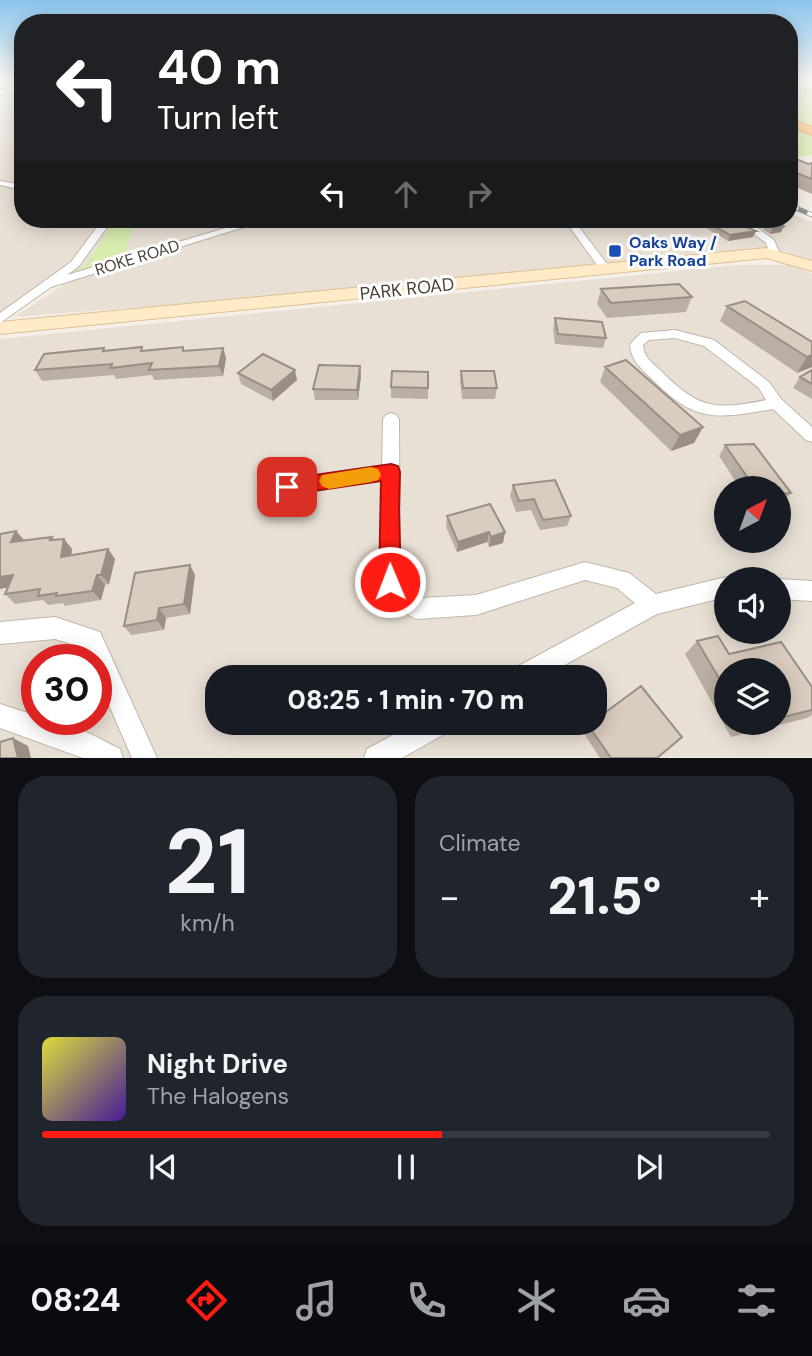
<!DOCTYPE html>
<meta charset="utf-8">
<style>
body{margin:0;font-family:"DM Sans",sans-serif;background:#20242c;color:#f1f3f6;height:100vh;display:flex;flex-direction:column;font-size:26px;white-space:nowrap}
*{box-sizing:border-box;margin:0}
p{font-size:23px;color:#9ea1a6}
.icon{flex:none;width:38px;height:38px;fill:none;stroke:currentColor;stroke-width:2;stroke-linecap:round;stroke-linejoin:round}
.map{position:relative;height:758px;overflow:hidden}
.drawer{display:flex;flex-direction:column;gap:18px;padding:18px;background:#0d0f14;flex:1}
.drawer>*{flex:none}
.guide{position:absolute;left:14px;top:14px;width:784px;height:214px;border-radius:28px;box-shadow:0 4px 18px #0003;background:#202124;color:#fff;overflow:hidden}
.needle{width:46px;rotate:41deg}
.tools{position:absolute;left:714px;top:476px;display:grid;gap:14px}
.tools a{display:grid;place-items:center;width:77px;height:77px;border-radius:50%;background:#171b24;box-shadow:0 4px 18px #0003;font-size:35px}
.speed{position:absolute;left:21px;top:644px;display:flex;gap:14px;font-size:35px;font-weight:700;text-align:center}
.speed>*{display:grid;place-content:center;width:91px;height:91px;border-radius:50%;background:#171b24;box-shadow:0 4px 18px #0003;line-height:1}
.speed .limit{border:10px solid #d22;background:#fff;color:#111}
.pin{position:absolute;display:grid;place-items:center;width:60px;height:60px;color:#fff;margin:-30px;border-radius:14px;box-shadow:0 4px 10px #0006}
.me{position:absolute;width:77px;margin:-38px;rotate:359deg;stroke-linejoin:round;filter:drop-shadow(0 0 5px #0008)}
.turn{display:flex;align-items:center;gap:24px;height:147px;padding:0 28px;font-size:32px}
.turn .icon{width:91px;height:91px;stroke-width:2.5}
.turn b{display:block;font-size:49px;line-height:60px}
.lanes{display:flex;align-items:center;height:66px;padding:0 28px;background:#0003;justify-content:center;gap:35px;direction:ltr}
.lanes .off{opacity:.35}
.big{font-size:52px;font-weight:800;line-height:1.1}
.drawer .widget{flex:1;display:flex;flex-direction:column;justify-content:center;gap:10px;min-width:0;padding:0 24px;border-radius:28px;background:#20242c}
.drawer .dial{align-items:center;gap:0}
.dial b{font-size:91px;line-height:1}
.song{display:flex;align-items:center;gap:21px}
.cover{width:84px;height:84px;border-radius:10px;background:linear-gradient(135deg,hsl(60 70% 55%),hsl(260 70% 35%))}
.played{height:7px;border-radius:4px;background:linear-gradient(90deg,#ff1c14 55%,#363941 55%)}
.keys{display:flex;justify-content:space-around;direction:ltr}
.heat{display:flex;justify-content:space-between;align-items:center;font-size:38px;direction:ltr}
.drawer .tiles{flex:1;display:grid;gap:18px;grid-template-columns:1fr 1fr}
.widget:last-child{grid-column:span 2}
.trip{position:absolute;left:205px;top:665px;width:402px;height:70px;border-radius:28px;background:#171b24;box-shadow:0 4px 18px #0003;font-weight:800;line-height:70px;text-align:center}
.tabs{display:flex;height:112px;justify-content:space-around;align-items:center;background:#090b0e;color:#9ea1a6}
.tabs .icon{width:49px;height:49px}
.tabs .selected{color:#ff1c14}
.tabs b{font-size:32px;color:#f1f3f6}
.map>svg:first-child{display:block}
.residential{fill:#e9e0d5;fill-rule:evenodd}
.green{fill:#d7ecad}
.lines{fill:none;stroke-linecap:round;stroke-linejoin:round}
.lane-casing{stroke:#c1b6a9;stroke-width:10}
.street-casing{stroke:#c1b6a9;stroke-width:2}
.secondary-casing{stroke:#dbc195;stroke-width:2}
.highway-casing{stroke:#e98e2c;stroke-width:2}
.path{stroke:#c4b099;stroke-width:2;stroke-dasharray:2 2;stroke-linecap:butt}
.lane{stroke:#fff;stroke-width:9}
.street{fill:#fff;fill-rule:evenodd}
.secondary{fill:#ffebc7;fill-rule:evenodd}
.highway{fill:#ffbb68;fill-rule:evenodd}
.rail-casing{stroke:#979797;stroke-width:5}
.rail{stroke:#fff;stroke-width:3.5;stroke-dasharray:10;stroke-linecap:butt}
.wall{fill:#bbafa3;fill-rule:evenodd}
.shaded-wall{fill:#998f85}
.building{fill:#daccbe;stroke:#998f85;stroke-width:2}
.route{fill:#ff1c14;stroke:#a6120d;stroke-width:2}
.slow{fill:#f59e0b}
.transit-dot{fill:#1a4fb4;stroke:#fff;stroke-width:2.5}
.labels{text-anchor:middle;stroke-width:6;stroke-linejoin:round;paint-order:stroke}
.far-transit-label{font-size:16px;font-weight:bold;fill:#164399;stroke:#fff;text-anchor:start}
.far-street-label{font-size:16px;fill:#483f35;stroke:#fff}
.street-label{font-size:18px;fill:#483f35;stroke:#fff}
</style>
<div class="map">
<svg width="812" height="758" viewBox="0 0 812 758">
<rect width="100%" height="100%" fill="#f5efe7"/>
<path class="residential" d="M0,79h23v140h766v-6l23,9v40l-27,-11h-65l-450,46 -256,20 48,-31 6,-9 -68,37z
M737,265h58l17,9v483l-812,1v-419zM726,488h53v53h-53zM726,579h53v53h-53zM37,660h59v59h-59zM726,670h53v53h-53zM217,677h378v46h-378z"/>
<path class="green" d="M789,86l23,1v40l-23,-8z
M789,124l23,8v23l-23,3z
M115,219h19l-10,40 -61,19 26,-16z"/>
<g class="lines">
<defs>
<path id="lane" d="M261,490l128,-18"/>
<path id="street" d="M23,83v4l-23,8v-4z
M23,112v6l-5,5h-4z
M0,181l23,4v5l-23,-5z
M103,219h10l-34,47 -12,9 189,-56h14l-219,68 -51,36v-10l71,-51z
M564,219h9l37,49v4h-8z
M746,220l17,2v4l-7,1 18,13 6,14 -1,2h-8l-5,-13 -23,-18 -2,-2z
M675,330l39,10 55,42 12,17 31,28v15l-6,-2 -33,-31c-56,10 -78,14 -120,-29 -12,-12 -22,-19 -23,-36l11,-11zM675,338l29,8 55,42 7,12c-51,10 -66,10 -105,-29 -9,-8 -17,-14 -18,-26l6,-5z
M391,413l5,2 3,4 1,159 21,20 55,-3 109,-33 44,11 27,21 70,-17 5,2h-5v18l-69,17 -114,63h-33l3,-8 122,-66 -18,-15 -32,-8 -109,35 -59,4c-14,-5 -31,-23 -37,-37l3,-163 3,-4z
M779,579l33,2v20l-33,-2z
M55,617l45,15 57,126h-25l-36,-83v-15h-6l-5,-12 -30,-9 -55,5v-22z
M0,704l37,12v3c29,0 57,17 83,30l3,9h-40l-83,-30z
M415,723h36l-3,9 -46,26h-38l3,-9z"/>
<path id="secondary" d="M766,248l46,13v10l-46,-13 -766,76v-12z"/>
<path id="highway" d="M789,118l23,9v8l-23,-9z"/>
</defs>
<use href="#lane" class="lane-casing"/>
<use href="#street" class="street-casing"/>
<use href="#secondary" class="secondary-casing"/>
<use href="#highway" class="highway-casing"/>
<path class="path" d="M789,79l23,4
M789,88l23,1"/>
<use href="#lane" class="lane"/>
<use href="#street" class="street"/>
<use href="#secondary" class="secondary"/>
<use href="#highway" class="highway"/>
<defs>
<path id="rail" d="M789,205l23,10"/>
</defs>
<use href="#rail" class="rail-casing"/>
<use href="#rail" class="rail"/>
</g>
<path class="wall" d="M789,156l19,8 4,-1v31l-23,-10z
M691,219h38l1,1 23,17 -25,4z
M757,219h20l7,7 -3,6 -11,2 -7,-5 2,-5 -2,-5z
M601,289l91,8 -6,15 -79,6 -10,-14z
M727,306l85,36v25l-15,6 -77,-52z
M555,318l51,20 -3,10 -48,-4 -2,-15z
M183,347l1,4 39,-3 3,10 -3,18 -69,4 -2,-5 -36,4 -2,-4 -72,6 -7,-11 70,-19h39z
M360,366l1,10 -3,24h-43l-2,-11z
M605,367l98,60 -9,16 -23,8 -71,-69z
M812,370v29l-19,-11 7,-11z
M461,371l36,17 -2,11h-33l-2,-18z
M428,372v27l-37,-1v-11z
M238,373l59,7 -24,21 -32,-17z
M725,445l66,48 -9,10 -3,1v-16h-39l-21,-32z
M513,485l58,31 -4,10 -27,4 -9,-20 -15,2 -6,-16z
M447,516l58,16 -2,11 -14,4 -2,-5 -30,10 -11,-25z
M0,534l25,7 27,-4 2,3 10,-1 8,10 -1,6 37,-6 7,10 -6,25 -4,1 -4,15 -36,6 -2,-3 -15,2 -5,-5 -28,4 -10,-10 3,-7 -8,2z
M190,565l5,10 -5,39 -24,4 -2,12 -33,5 -7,-9z
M718,636l11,18 52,-12 31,45v28l-5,3 -76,19 -46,-83 12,-13zM726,670h53v53h-53z
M588,725l69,33h-57l-17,-26z"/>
<path class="shaded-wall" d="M784,226l-3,6 -11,2 3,-6z
M756,231l-3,6 -25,4 2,-6z
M223,348l3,10 -3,18 -4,-10z
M812,355v12l-15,6 10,-16z
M360,366l1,10 -3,24 -1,-10z
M295,370l2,10 -24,21 -2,-11z
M703,427l-9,16 -23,8 9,-16z
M16,531l9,10 -14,1z
M489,532l-2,10 -30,10 1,-10z
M505,532l-2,11 -14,4 2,-10z
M64,539l8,10 -2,18 -9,-10z
M108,549l7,10 -6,25 -8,-9z
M190,565l5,10 -5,39 -6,-10z
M13,575l10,9 -23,5v-12z
M97,575l8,10 -4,15 -9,-9z
M159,608l7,10 -2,12 -7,-10z
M13,738l15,8 3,12h-13z"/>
<path class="building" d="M789,156l19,8 4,-1v16l-23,-9z
M702,219h26l2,1 26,11 -26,4z
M768,219h9l7,7 -11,2 -8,-5 3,-2z
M679,284l13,13 -81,6 -10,-14z
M745,301l67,41v13l-5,2 -80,-51z
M555,318l47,4 4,16 -48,-4z
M142,347l-1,4 42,-4v4l40,-3 -4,18 -70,4 3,-7 -41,5 1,-4 -77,6 9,-16 60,-6 -1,3z
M263,354l32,16 -24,20 -33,-17z
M626,360l77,67 -23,8 -75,-68z
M319,365l41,1 -3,24 -44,-1z
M812,370v14l-12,-7z
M392,371l36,1v16l-37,-1z
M461,371h33l3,17h-34z
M754,444l37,49 -12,1v-6h-24l-30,-43z
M555,480l16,36 -28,4 -9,-21 -15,2 -6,-16z
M490,504l15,28 -14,5 -2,-5 -31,10 -11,-26z
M16,531l-5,11 41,-5 -2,3 14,-1 -3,18 47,-8 -7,26h-4l-5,16 -36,5 1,-3 -19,3 2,-7 -35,5 8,-19 -13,2v-43z
M190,565l-6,39 -25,4 -2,12 -33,6 11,-53z
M718,636l11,18 52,-12 31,45v23l-33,8v-48h-53v20l-29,-49z
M641,686l41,51 -25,21h-46l-23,-33 3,-2h4v-3z
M745,723h15l-13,3z
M13,738l5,20h-18v-16z"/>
<linearGradient id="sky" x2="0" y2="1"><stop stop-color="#8bc4ee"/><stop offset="0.43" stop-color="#faf8f4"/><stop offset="1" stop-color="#faf8f4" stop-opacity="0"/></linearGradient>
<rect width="812" height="185" fill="url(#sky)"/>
<path class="route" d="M391,464l7,2 2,6 -1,38 2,72 -3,8 -8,3 -8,-3 -3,-8 2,-101 -94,14 -7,-3 -3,-5 3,-6 7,-2z"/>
<path class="slow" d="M371,467l7,2 3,6 -3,5 -7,2 -42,7 -7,-3 -3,-5 3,-6z"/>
<rect class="transit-dot" x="608" y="244" width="14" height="14" rx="3.5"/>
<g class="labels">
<g class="far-transit-label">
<text x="629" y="248">Oaks Way /<tspan x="629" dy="18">Park Road</tspan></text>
</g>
<g class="far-street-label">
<text transform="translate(137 257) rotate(-17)" y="6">ROKE ROAD</text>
</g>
<g class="street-label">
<text transform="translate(407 289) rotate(-6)" y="6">PARK ROAD</text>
</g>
</g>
</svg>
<div class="tools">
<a><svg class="needle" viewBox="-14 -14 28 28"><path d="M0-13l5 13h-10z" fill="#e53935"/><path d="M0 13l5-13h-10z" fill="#9ea1a6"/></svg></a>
<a><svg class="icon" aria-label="sound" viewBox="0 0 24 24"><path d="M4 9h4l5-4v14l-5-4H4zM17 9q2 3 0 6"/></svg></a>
<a><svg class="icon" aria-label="layers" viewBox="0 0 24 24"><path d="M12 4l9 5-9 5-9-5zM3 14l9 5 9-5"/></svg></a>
</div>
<div class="speed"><div class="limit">30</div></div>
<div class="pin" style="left:287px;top:487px;background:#d93025"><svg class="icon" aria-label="arrive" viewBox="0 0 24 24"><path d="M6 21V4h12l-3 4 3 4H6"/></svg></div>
<svg class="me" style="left:390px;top:582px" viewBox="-20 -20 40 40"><circle r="17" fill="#ff1c14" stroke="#fff" stroke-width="3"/><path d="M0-11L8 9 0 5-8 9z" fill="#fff"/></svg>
<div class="trip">08:25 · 1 min · 70 m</div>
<div class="guide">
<div class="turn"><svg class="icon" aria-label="left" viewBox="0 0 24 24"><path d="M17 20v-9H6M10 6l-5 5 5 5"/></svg><div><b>40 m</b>Turn left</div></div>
<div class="lanes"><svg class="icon" aria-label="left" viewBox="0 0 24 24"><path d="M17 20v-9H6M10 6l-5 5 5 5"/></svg><svg class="icon off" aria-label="ahead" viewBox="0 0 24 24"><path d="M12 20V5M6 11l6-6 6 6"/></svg><svg class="icon off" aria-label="right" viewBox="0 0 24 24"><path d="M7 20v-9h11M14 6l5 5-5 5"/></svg></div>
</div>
</div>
<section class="drawer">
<div class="tiles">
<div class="widget dial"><b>21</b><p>km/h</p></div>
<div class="widget"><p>Climate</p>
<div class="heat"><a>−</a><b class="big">21.5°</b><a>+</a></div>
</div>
<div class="widget">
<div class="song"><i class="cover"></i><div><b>Night Drive</b><p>The Halogens</p></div></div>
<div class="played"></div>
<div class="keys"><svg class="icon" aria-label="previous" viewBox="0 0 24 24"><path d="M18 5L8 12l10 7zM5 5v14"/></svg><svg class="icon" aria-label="pause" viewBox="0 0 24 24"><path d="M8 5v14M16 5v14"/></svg><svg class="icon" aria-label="next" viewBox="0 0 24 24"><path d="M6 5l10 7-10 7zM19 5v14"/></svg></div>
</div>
</div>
</section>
<nav class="tabs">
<b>08:24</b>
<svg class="icon selected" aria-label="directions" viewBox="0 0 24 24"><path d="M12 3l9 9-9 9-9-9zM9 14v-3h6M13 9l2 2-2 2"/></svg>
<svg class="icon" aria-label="music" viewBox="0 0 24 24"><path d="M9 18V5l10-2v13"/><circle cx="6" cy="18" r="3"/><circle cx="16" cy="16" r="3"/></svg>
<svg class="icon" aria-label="phone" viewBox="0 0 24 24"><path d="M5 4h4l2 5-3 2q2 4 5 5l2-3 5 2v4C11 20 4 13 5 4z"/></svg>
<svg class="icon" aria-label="climate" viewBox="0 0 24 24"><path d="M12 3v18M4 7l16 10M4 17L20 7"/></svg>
<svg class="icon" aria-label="car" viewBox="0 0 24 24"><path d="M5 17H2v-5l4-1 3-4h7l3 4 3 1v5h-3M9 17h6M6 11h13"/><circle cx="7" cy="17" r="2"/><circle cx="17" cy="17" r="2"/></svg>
<svg class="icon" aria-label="filters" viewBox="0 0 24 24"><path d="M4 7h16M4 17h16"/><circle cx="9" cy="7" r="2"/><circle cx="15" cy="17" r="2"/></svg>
</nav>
